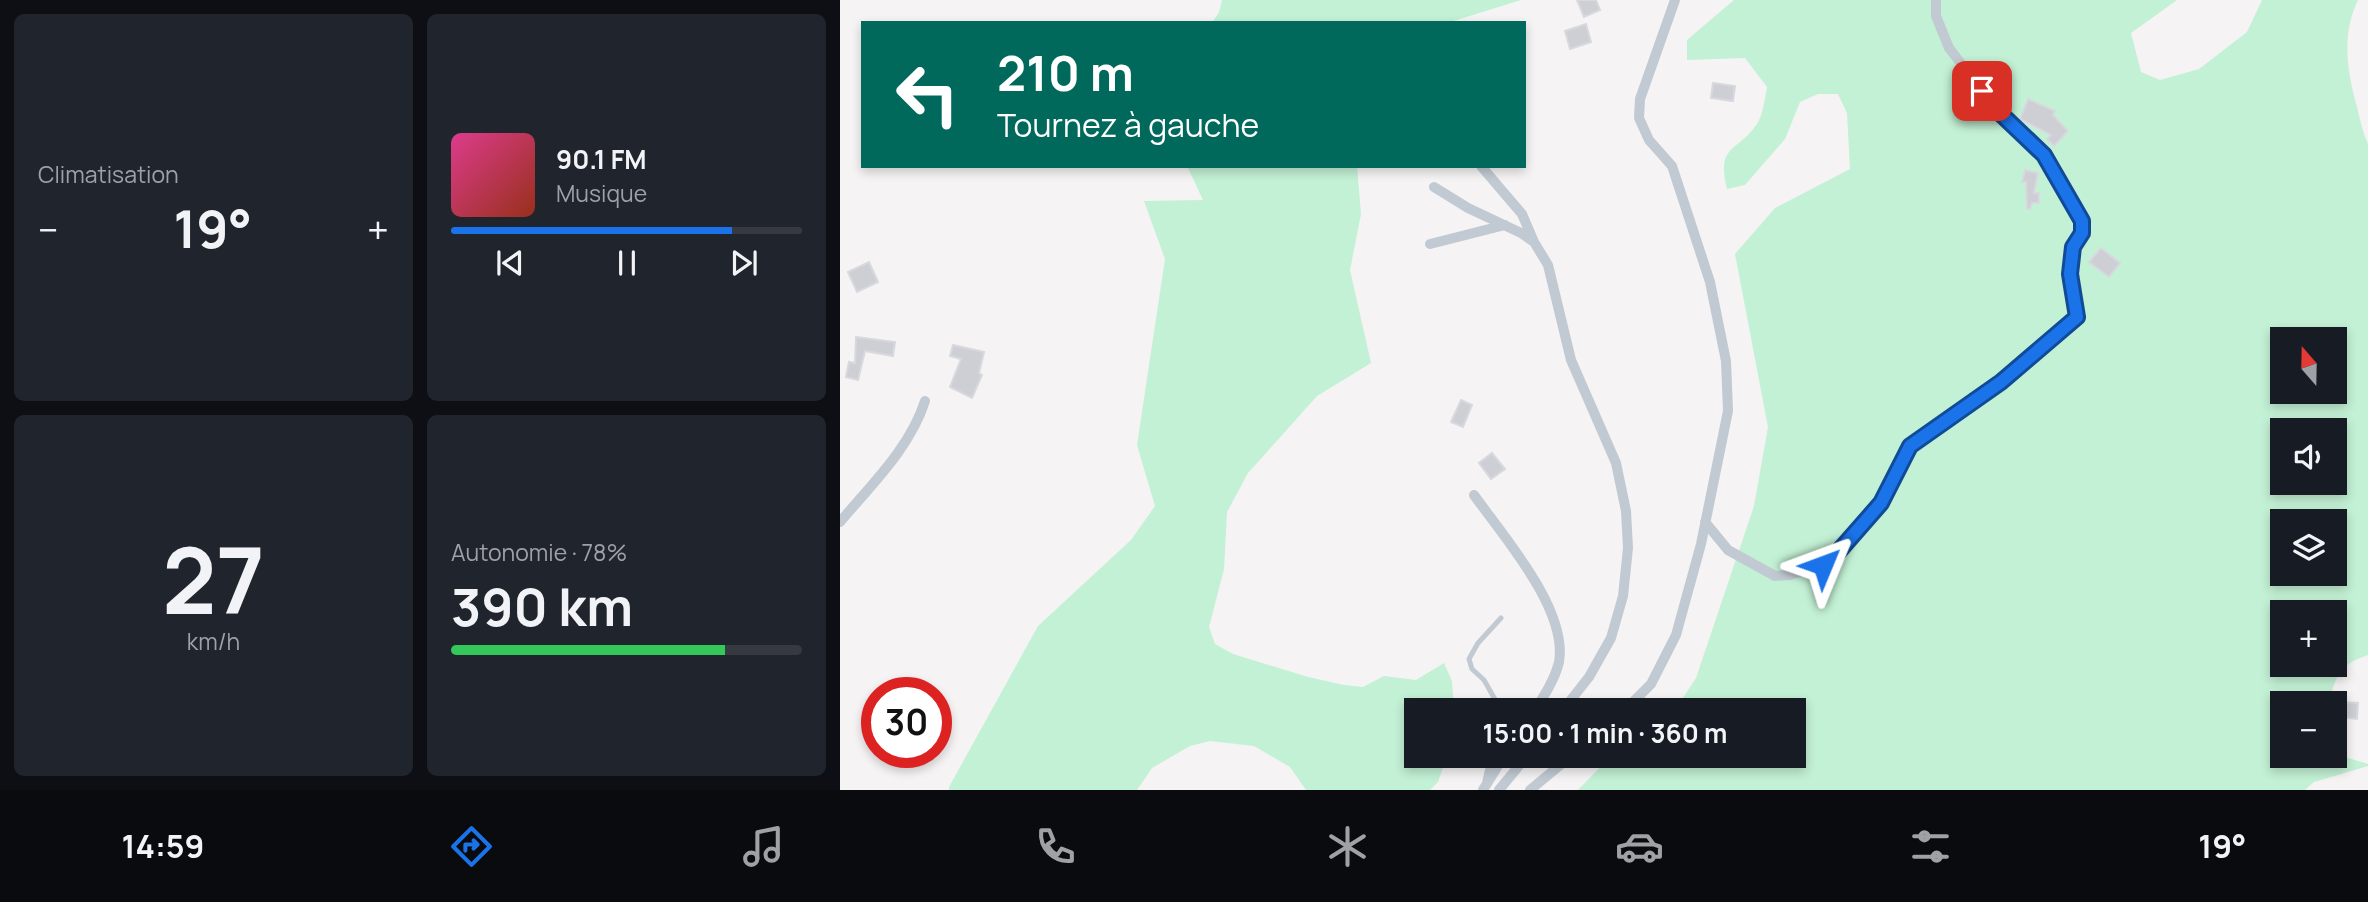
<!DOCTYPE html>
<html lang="fr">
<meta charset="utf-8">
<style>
body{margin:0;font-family:Manrope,sans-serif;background:#20242c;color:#f1f3f6;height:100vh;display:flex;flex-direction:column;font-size:26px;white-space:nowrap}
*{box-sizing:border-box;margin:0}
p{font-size:23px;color:#9ea1a6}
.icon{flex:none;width:38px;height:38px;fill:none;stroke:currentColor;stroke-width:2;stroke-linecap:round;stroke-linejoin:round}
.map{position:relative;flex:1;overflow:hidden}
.drawer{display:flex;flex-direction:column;gap:14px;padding:14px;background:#0d0f14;width:840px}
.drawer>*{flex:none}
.top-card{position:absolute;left:21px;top:21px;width:665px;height:147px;border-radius:0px;box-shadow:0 4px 10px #0003;background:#00695c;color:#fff;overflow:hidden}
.needle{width:46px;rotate:340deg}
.fabs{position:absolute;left:1430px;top:327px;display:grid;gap:14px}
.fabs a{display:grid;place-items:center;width:77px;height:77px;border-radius:0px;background:#171b24;box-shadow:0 4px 10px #0003;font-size:35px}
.speed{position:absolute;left:21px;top:677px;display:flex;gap:14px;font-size:35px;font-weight:700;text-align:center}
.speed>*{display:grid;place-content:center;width:91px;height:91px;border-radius:50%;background:#171b24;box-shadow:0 4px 10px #0003;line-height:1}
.speed .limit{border:10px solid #d22;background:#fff;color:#111}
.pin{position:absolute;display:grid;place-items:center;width:60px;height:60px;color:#fff;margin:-30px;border-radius:14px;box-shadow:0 4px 10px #0006}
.me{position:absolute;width:77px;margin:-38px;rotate:46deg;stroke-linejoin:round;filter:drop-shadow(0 0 5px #0008)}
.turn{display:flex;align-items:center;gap:24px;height:147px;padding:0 21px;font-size:32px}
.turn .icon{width:91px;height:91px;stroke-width:2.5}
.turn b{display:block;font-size:49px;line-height:60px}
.big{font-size:52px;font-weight:700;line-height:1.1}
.drawer .card{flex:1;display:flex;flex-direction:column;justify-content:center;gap:10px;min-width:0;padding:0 24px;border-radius:10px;background:#20242c}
.drawer .dial{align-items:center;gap:0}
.dial b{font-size:91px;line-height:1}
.song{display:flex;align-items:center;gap:21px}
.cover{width:84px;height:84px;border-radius:10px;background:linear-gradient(135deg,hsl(330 70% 55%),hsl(10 70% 35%))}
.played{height:7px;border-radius:4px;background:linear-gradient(90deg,#1a73e8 80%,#363941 80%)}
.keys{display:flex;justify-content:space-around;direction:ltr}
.heat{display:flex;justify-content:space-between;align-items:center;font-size:38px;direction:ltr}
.charge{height:10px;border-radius:5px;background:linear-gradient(90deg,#34c759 78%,#363941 0)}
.drawer .tiles{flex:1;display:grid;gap:14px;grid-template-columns:repeat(2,1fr)}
.trip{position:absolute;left:564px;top:698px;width:402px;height:70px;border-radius:0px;background:#171b24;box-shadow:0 4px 10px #0003;font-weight:700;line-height:70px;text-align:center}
.menu{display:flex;height:112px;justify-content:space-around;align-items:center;background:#090b0e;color:#9ea1a6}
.menu .icon{width:49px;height:49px}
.menu .active{color:#1a73e8}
.menu b{font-size:32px;color:#f1f3f6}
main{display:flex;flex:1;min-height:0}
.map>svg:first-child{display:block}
.green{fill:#c3f1d5;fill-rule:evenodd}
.building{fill:#cdcfd5;stroke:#d7d9de;stroke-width:2}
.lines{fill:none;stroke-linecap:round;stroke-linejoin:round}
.service{stroke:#c1cad2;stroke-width:5}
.minor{stroke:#c1cad2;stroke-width:10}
.route-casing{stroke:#114b97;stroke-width:18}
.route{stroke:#1a73e8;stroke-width:12}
</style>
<main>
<section class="drawer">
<div class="tiles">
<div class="card"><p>Climatisation</p>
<div class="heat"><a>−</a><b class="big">19°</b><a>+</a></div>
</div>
<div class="card">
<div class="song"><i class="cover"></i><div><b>90.1 FM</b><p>Musique</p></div></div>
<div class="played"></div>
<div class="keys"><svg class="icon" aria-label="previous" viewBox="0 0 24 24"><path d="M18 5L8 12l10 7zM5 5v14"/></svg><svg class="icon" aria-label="pause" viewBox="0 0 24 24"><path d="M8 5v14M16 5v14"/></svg><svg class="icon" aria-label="next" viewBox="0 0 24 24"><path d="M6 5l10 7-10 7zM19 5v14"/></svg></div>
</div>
<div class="card dial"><b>27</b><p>km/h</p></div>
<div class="card"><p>Autonomie · 78%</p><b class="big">390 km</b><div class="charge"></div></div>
</div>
</section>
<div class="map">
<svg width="1528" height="790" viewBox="0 0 1528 790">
<rect width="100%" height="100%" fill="#f5f3f3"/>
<path class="green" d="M382,0h299l-74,23h-235l7,-11z
M894,0h443l-46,33 10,39 19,8 39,-11 48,-37 15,-32h96c-17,35 -11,71 -1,107 3,13 6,26 11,37v511c-30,10 -31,20 -40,48l-46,1v52l53,-2 33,10v2l-54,16 -9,8h-727l33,-34h183v-46h-119l21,-32 58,-172 14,-79 -33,-173 40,-46 75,-39 -3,-56 -9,-19h-20l-18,8 -15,37 -40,46 -18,4c-11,-45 10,-36 30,-65 6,-9 8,-26 10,-37l-22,-29 -58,2v-20zM1442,340h52v52h-52zM1442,430h52v53h-52zM1442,522h52v52h-52zM1442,612h52v53h-52z
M347,166h170l4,48 -11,56 21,93 -54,33 -69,77 -21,39 -3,57 -15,58 6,17 18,10 75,23 36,8 19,2 21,-11 32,4 28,-17 8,18 2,29h-38v46h31l-9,26 -8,8h-124l-16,-23 -36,-21 -44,-5 -20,5 -38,22 -15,22h-188v-3l89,-161 93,-86 24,-34 -18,-61 28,-186 -21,-58 59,-1z"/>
<path class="building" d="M737,0h19l4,10 -16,7z
M746,24l5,18 -21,7 -5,-18z
M873,83l22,3 -2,15 -22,-3z
M1188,99l27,12 -2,4 15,16 -14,15 -7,-7 4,-4 -31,-16z
M1185,170l13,3 -4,20h5v10h-7l-2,6h-3l-1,-27h-4z
M1261,248l19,15 -11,14 -20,-15z
M29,262l9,20 -21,10 -9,-20z
M16,337l39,5 -2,14 -28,-5 -7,29 -12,-3 3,-15 6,1z
M113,345l31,7 -5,21 3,2 -10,23 -22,-11 11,-28 -11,-3z
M621,400l11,5 -9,22 -12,-5z
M652,453l13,16 -14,10 -12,-16z
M1502,702l16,1 -1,16 -16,-2z"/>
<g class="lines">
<path class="service" d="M661,710l-17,-30 -12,-11 -3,-10 9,-16 23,-25
M645,780l6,-24"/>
<path class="minor" d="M641,166l41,48 12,28 14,23 23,95 45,103 10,48 2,37 -5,48 -12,42 -22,39 -26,33
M594,187l34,21 53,25 13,9
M590,244l75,-19
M634,495c29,41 94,114 85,167 -4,17 -15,34 -24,48
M0,522c31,-37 70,-74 85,-121
M865,522l23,28 47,26 15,-1 39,-13 52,-59 9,-15 18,-40 93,-66 76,-64 -7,-44 3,-27 9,-14v-12l-38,-66 -43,-40 -52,-67 -13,-32v-16
M785,710l26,-26 25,-49 25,-91 27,-133 -2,-50 -16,-79 -38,-116 -23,-26 -10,-22 1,-19 35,-99
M643,790l21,-34
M659,790l28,-34
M690,790l41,-34"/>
</g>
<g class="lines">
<defs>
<path id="route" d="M983,565l9,-6 49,-56 29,-57 91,-64 76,-65 -7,-43 3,-27 9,-14v-12l-38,-66 -43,-41 -19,-23"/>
</defs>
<use href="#route" class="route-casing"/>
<use href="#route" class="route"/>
</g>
</svg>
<div class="fabs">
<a><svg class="needle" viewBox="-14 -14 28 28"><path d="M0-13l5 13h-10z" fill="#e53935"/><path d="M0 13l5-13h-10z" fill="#9ea1a6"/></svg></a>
<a><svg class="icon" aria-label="sound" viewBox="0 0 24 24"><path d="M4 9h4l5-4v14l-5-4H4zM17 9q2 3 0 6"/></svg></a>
<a><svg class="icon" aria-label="layers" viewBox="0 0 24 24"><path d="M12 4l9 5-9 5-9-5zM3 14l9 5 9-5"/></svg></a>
<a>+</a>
<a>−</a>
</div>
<div class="speed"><div class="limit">30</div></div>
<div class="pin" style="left:1142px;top:91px;background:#d93025"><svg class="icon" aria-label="arrive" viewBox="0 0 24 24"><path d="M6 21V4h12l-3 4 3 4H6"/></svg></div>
<svg class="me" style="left:983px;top:565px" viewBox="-20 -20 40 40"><path d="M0-17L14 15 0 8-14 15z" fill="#1a73e8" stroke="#fff" stroke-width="4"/></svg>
<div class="trip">15:00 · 1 min · 360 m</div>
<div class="top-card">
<div class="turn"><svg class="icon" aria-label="left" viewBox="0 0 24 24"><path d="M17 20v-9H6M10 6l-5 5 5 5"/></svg><div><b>210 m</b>Tournez à gauche</div></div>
</div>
</div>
</main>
<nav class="menu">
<b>14:59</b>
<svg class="icon active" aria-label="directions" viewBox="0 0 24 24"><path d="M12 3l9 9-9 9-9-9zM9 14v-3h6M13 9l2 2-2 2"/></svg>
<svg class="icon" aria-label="music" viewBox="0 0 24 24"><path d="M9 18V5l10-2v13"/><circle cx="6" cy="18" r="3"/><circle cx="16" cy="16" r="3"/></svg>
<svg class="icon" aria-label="phone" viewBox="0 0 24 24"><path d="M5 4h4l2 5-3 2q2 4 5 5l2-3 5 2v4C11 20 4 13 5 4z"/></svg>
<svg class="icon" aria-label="climate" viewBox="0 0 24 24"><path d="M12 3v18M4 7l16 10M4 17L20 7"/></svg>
<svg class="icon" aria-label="car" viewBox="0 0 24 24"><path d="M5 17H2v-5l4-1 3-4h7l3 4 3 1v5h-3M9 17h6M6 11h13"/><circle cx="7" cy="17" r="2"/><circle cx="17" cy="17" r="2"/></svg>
<svg class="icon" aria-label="filters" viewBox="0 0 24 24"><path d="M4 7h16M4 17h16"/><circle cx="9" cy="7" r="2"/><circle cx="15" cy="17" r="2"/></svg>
<b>19°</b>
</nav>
